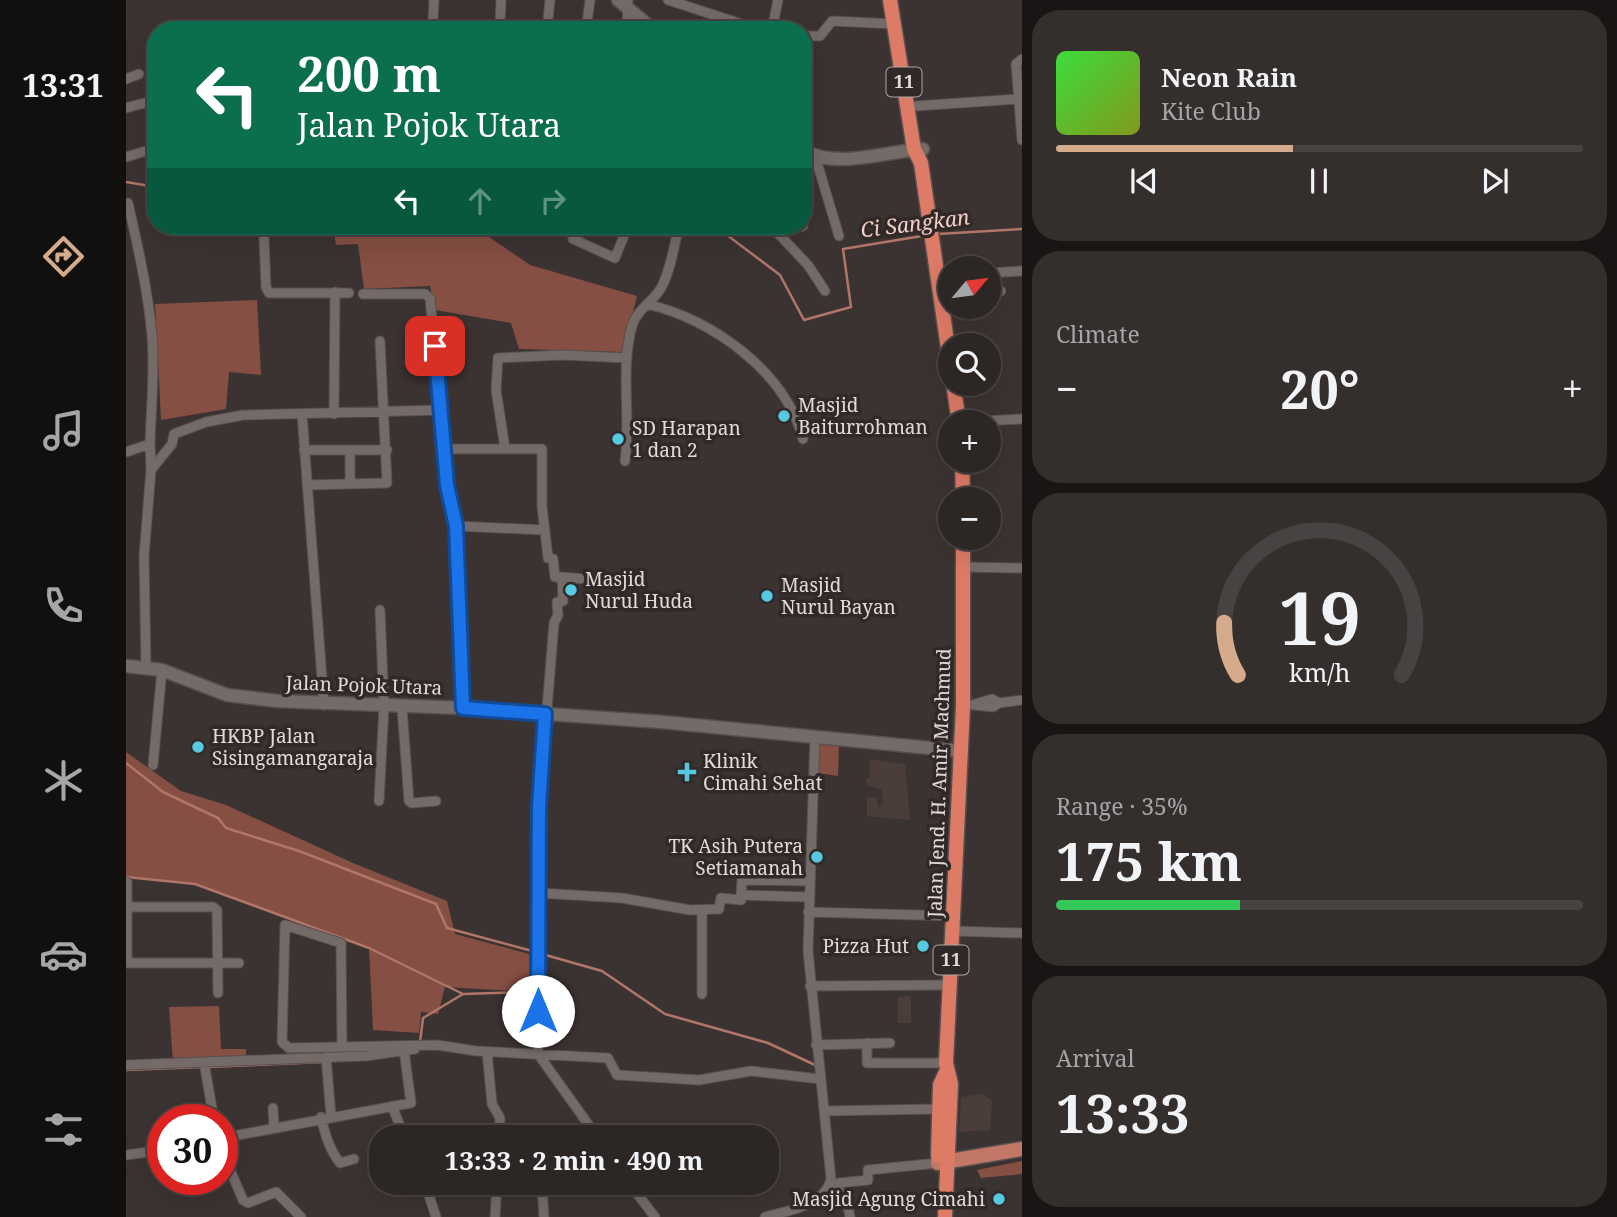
<!DOCTYPE html>
<meta charset="utf-8">
<style>
body{margin:0;font-family:"Noto Serif",serif;background:#342e2d;color:#f1f3f6;height:100vh;display:flex;flex-direction:column;font-size:26px;white-space:nowrap}
*{box-sizing:border-box;margin:0}
p{font-size:23px;color:#a6a5a7}
.icon{flex:none;width:38px;height:38px;fill:none;stroke:currentColor;stroke-width:2;stroke-linecap:round;stroke-linejoin:round}
.map{position:relative;flex:1;overflow:hidden}
.details{display:flex;flex-direction:column;gap:10px;padding:10px;background:#181514;width:595px}
.details>*{flex:none}
.guide{position:absolute;left:21px;top:21px;width:665px;height:214px;border-radius:28px;box-shadow:0 7px 28px #0002,0 0 0 2px #484342;background:#0b6e4f;color:#fff;overflow:hidden}
.needle{width:46px;rotate:61deg}
.controls{position:absolute;left:812px;top:256px;display:grid;gap:14px}
.controls a{display:grid;place-items:center;width:63px;height:63px;border-radius:50%;background:#2c2625;box-shadow:0 7px 28px #0002,0 0 0 2px #484342;font-size:35px}
.speed{position:absolute;left:21px;top:1104px;display:flex;gap:14px;font-size:35px;font-weight:700;text-align:center}
.speed>*{display:grid;place-content:center;width:91px;height:91px;border-radius:50%;background:#2c2625;box-shadow:0 7px 28px #0002,0 0 0 2px #484342;line-height:1}
.speed .limit{border:10px solid #d22;background:#fff;color:#111}
.pin{position:absolute;display:grid;place-items:center;width:60px;height:60px;color:#fff;margin:-30px;border-radius:14px;box-shadow:0 4px 10px #0006}
.me{position:absolute;width:77px;margin:-38px;rotate:0deg;stroke-linejoin:round;filter:drop-shadow(0 0 5px #0008)}
.turn{display:flex;align-items:center;gap:24px;height:147px;padding:0 35px;font-size:32px}
.turn .icon{width:91px;height:91px;stroke-width:2.5}
.turn b{display:block;font-size:49px;line-height:60px}
.lanes{display:flex;align-items:center;height:66px;padding:0 35px;background:#0003;justify-content:center;gap:35px;direction:ltr}
.lanes .off{opacity:.35}
.big{font-size:52px;font-weight:700;line-height:1.1}
.details .widget{flex:1;display:flex;flex-direction:column;justify-content:center;gap:10px;min-width:0;padding:0 24px;border-radius:28px;background:#342e2d}
.details .dial{align-items:center;gap:0}
.dial svg{height:182px;overflow:visible;fill:none;stroke:#484342;stroke-width:7;stroke-linecap:round;text-anchor:middle}
.dial text{fill:#f1f3f6;stroke:none}
.song{display:flex;align-items:center;gap:21px}
.cover{width:84px;height:84px;border-radius:10px;background:linear-gradient(135deg,hsl(120 70% 55%),hsl(70 70% 35%))}
.played{height:7px;border-radius:4px;background:linear-gradient(90deg,#d6ab8b 45%,#484342 45%)}
.keys{display:flex;justify-content:space-around;direction:ltr}
.heat{display:flex;justify-content:space-between;align-items:center;font-size:38px;direction:ltr}
.charge{height:10px;border-radius:5px;background:linear-gradient(90deg,#34c759 35%,#484342 0)}
.trip{position:absolute;left:243px;top:1125px;width:410px;height:70px;border-radius:28px;background:#2c2625;box-shadow:0 7px 28px #0002,0 0 0 2px #484342;font-weight:700;line-height:70px;text-align:center}
main{display:flex;flex:1;min-height:0}
.menu{display:flex;flex-direction:column;width:126px;justify-content:space-around;align-items:center;background:#120f0f;color:#a6a5a7}
.menu .icon{width:49px;height:49px}
.menu .current{color:#d6ab8b}
.menu b{font-size:32px;color:#f1f3f6}
.map>svg:first-child{display:block}
.built{fill:#4b3d3a}
.green{fill:#854f43}
.lines{fill:none;stroke-linecap:round;stroke-linejoin:round}
.stream{stroke:#b17668;stroke-width:2.5}
.minor-casing{stroke:#57504f;stroke-width:11}
.secondary-casing{stroke:#57504f;stroke-width:15}
.primary-casing{stroke:#57504f;stroke-width:17}
.trunk-casing{stroke:#57504f;stroke-width:17}
.minor{stroke:#746b69;stroke-width:9}
.secondary{stroke:#746b69;stroke-width:12}
.primary{stroke:#c37767;stroke-width:14}
.trunk{stroke:#de7b66;stroke-width:14}
.route-casing{stroke:#114b97;stroke-width:18}
.route{stroke:#1a73e8;stroke-width:12}
.poi-dot{fill:#56c9e1;stroke:#312927;stroke-width:2.5}
.labels{text-anchor:middle;stroke-width:7;stroke-linejoin:round;paint-order:stroke}
.shield{fill:#312927;stroke:#aca6a4;stroke-width:2}
.shield-label{font-size:18px;font-weight:bold;fill:#e0dbd9}
.poi-label{font-size:19px;fill:#e0dbd9;stroke:#312927;text-anchor:start}
.street-label{font-size:19px;fill:#e0dbd9;stroke:#312927}
.water-label{font-size:21px;font-style:italic;fill:#f4cfc7;stroke:#312927}
</style>
<main>
<nav class="menu">
<b>13:31</b>
<svg class="icon current" aria-label="directions" viewBox="0 0 24 24"><path d="M12 3l9 9-9 9-9-9zM9 14v-3h6M13 9l2 2-2 2"/></svg>
<svg class="icon" aria-label="music" viewBox="0 0 24 24"><path d="M9 18V5l10-2v13"/><circle cx="6" cy="18" r="3"/><circle cx="16" cy="16" r="3"/></svg>
<svg class="icon" aria-label="phone" viewBox="0 0 24 24"><path d="M5 4h4l2 5-3 2q2 4 5 5l2-3 5 2v4C11 20 4 13 5 4z"/></svg>
<svg class="icon" aria-label="climate" viewBox="0 0 24 24"><path d="M12 3v18M4 7l16 10M4 17L20 7"/></svg>
<svg class="icon" aria-label="car" viewBox="0 0 24 24"><path d="M5 17H2v-5l4-1 3-4h7l3 4 3 1v5h-3M9 17h6M6 11h13"/><circle cx="7" cy="17" r="2"/><circle cx="17" cy="17" r="2"/></svg>
<svg class="icon" aria-label="filters" viewBox="0 0 24 24"><path d="M4 7h16M4 17h16"/><circle cx="9" cy="7" r="2"/><circle cx="15" cy="17" r="2"/></svg>
</nav>
<div class="map">
<svg width="896" height="1217" viewBox="0 0 896 1217">
<rect width="100%" height="100%" fill="#3b3331"/>
<path class="built" d="M743,759l36,5 5,56 -43,-4v-19l10,1 1,10 5,-6 -1,-13 -14,-3 -2,-6 4,-3z
M785,996v27h-13v-26z
M856,1094l10,7 -2,29 -31,2 2,-35z"/>
<path class="green" d="M207,226h140l57,39 107,31 -14,56 -104,-3 -8,-26 -76,-13 -5,-24 -66,3 -6,-45 -22,1z
M131,300l4,75 -32,-3 -3,37 -65,11 -6,-116z
M693,740l20,2 -1,34 -20,-3z
M0,752l55,39 45,14 127,58 94,38 8,33 74,20 2,38 -86,-5 -7,27 -17,-2 -2,21 -46,-3 -4,-82 -174,-64 -69,-7z
M93,1006l2,43h25v9l-73,4 -4,-55z
M896,1161v13l-41,4 -4,-8z"/>
<g class="lines">
<path class="stream" d="M0,182l30,5
M589,226l65,49 24,45 47,-13 -8,-58 85,-14
M812,234l84,-5
M0,763l37,29 55,26 8,10 73,23 137,53 11,24 89,24
M0,877l69,7 174,64 94,46 68,-2 3,-30
M416,954l60,17 63,43 103,29 47,22
M294,1042l3,-24 40,-24
M82,1067l116,-5
M0,1070l76,-3"/>
<defs>
<path id="minor" d="M308,0l-1,20 3,10
M542,0l92,30
M374,25l1,-25
M421,30l3,-30
M460,30l4,-30
M501,30l1,-30
M512,30l2,-12
M646,30l6,-30
M677,36h17l12,-15 62,3
M896,59l-6,5 6,76
M0,79l13,-5
M790,106l102,-7
M0,108l30,-8
M689,156l24,80
M0,157l30,-9
M451,226l-4,13 42,19 13,-32
M645,226l37,39 17,26
M650,231l27,-5
M138,238l2,49 3,6h80
M863,273l33,-2
M812,279l12,-2
M863,292l12,-1
M237,294h62l5,4 17,187 9,41 7,182
M521,304c66,16 138,67 156,135
M176,414l22,291
M208,414l1,-122
M833,422l63,-3
M379,448l-9,-58 2,-32 65,-3 64,3
M318,449h98v57l6,52 5,1 2,18h7l1,24 -6,1 1,13 -4,8 -15,184 -1,247 60,84
M178,450h83
M224,450v34
M0,452l24,-8c1,-36 5,-72 2,-108 -4,-45 -14,-89 -24,-133
M499,461c6,-44 -5,-92 7,-135 5,-17 21,-24 29,-38 10,-18 13,-43 18,-62
M25,470l21,-26 2,-10 32,-12 37,-7 198,-5
M181,485l80,-2 -7,-142
M330,526l89,4
M837,567l59,1
M436,577l58,5
M20,667l-2,-111 7,-86 -1,-26
M846,705l20,-6 7,4
M849,705l18,2 6,-4 23,-3
M276,708l7,93 3,2 24,-2
M27,765l9,-95
M253,801l5,-94 -4,-97
M413,893l83,5 68,12 29,-1 2,-11 20,2v-5l67,2
M615,895l1,-15 67,1
M1,907h86l4,3 1,83
M576,911v83
M682,912l146,4
M827,931l69,2
M0,963h113
M1,963v-81
M684,986l140,-1
M741,1043v20h79
M690,1045l74,-2
M216,1047l-1,-104 -56,-18 -3,117 7,6 148,-3 39,6 132,7 9,17 82,5 52,-9 69,8
M361,1052l5,52 8,14 -1,20
M200,1057l5,59
M78,1062l10,58
M0,1065l240,-9 49,-7
M266,1106l13,32
M147,1108l1,19
M698,1111l115,-2
M195,1117c4,17 8,32 19,46l14,-4
M96,1138l189,-35 -7,-53
M96,1151l21,49 5,3 28,-11 25,25
M0,1155l37,-5
M299,1183l11,34
M503,1183l26,34
M713,1183l29,-3v-10l70,-7
M416,1185l2,32
M703,1188l17,6 4,23
M369,1217l2,-34
M639,1217c22,-6 60,-11 66,-38l-23,-228 7,-215"/>
<path id="secondary" d="M492,0l36,30
M677,150c34,20 83,1 120,-1
M0,666l36,4 65,25 51,6 185,7 199,14 299,29"/>
<path id="primary" d="M812,1163l84,-14"/>
<path id="trunk" d="M764,0l24,149 7,14 29,199
M827,383l6,39
M836,460l1,39
M812,1156l2,-71 6,-13
M819,1217l6,-133 -5,-21 17,-357v-169"/>
</defs>
<use href="#minor" class="minor-casing"/>
<use href="#secondary" class="secondary-casing"/>
<use href="#primary" class="primary-casing"/>
<use href="#trunk" class="trunk-casing"/>
<use href="#minor" class="minor"/>
<use href="#secondary" class="secondary"/>
<use href="#primary" class="primary"/>
<use href="#trunk" class="trunk"/>
</g>
<g class="lines">
<defs>
<path id="route" d="M309,346l12,139 9,41 7,182 82,6 -6,93 -1,204"/>
</defs>
<use href="#route" class="route-casing"/>
<use href="#route" class="route"/>
</g>
<g class="poi-dot">
<circle cx="658" cy="416" r="7"/>
<circle cx="492" cy="439" r="7"/>
<circle cx="445" cy="590" r="7"/>
<circle cx="641" cy="596" r="7"/>
<circle cx="72" cy="747" r="7"/>
<path d="M557.5 761.5h7v7h7v7h-7v7h-7v-7h-7v-7h7z"/>
<circle cx="691" cy="857" r="7"/>
<circle cx="797" cy="946" r="7"/>
<circle cx="873" cy="1199" r="7"/>
</g>
<g class="labels">
<g class="shield">
<rect x="760.5" y="67.5" width="35" height="29" rx="5"/>
<rect x="807.5" y="945.5" width="35" height="29" rx="5"/>
</g>
<g class="shield-label">
<text x="778" y="88">11</text>
<text x="825" y="966">11</text>
</g>
<g class="poi-label">
<text x="672" y="412">Masjid<tspan x="672" dy="22">Baiturrohman</tspan></text>
<text x="506" y="435">SD Harapan<tspan x="506" dy="22">1 dan 2</tspan></text>
<text x="459" y="586">Masjid<tspan x="459" dy="22">Nurul Huda</tspan></text>
<text x="655" y="592">Masjid<tspan x="655" dy="22">Nurul Bayan</tspan></text>
<text x="86" y="743">HKBP Jalan<tspan x="86" dy="22">Sisingamangaraja</tspan></text>
<text x="577" y="768">Klinik<tspan x="577" dy="22">Cimahi Sehat</tspan></text>
<text x="677" y="853" text-anchor="end">TK Asih Putera<tspan x="677" dy="22">Setiamanah</tspan></text>
<text x="783" y="953" text-anchor="end">Pizza Hut</text>
<text x="859" y="1206" text-anchor="end">Masjid Agung Cimahi</text>
</g>
<g class="street-label">
<text transform="translate(238 685) rotate(2)" y="7">Jalan Pojok Utara</text>
<text transform="translate(813 783) rotate(-88)" y="7">Jalan Jend. H. Amir Machmud</text>
</g>
<g class="water-label">
<text transform="translate(789 224) rotate(-7)" y="7">Ci Sangkan</text>
</g>
</g>
</svg>
<div class="controls">
<a><svg class="needle" viewBox="-14 -14 28 28"><path d="M0-13l5 13h-10z" fill="#e53935"/><path d="M0 13l5-13h-10z" fill="#a6a5a7"/></svg></a>
<a><svg class="icon" aria-label="search" viewBox="0 0 24 24"><circle cx="10" cy="10" r="6"/><path d="M15 15l6 6"/></svg></a>
<a>+</a>
<a>−</a>
</div>
<div class="speed"><div class="limit">30</div></div>
<div class="pin" style="left:309px;top:346px;background:#d93025"><svg class="icon" aria-label="arrive" viewBox="0 0 24 24"><path d="M6 21V4h12l-3 4 3 4H6"/></svg></div>
<svg class="me" style="left:412px;top:1011px" viewBox="-20 -20 40 40"><circle r="19" fill="#fff"/><path d="M0-13L10 11 0 6-10 11z" fill="#1a73e8"/></svg>
<div class="trip">13:33 · 2 min · 490 m</div>
<div class="guide">
<div class="turn"><svg class="icon" aria-label="left" viewBox="0 0 24 24"><path d="M17 20v-9H6M10 6l-5 5 5 5"/></svg><div><b>200 m</b>Jalan Pojok Utara</div></div>
<div class="lanes"><svg class="icon" aria-label="left" viewBox="0 0 24 24"><path d="M17 20v-9H6M10 6l-5 5 5 5"/></svg><svg class="icon off" aria-label="ahead" viewBox="0 0 24 24"><path d="M12 20V5M6 11l6-6 6 6"/></svg><svg class="icon off" aria-label="right" viewBox="0 0 24 24"><path d="M7 20v-9h11M14 6l5 5-5 5"/></svg></div>
</div>
</div>
<section class="details">
<div class="widget">
<div class="song"><i class="cover"></i><div><b>Neon Rain</b><p>Kite Club</p></div></div>
<div class="played"></div>
<div class="keys"><svg class="icon" aria-label="previous" viewBox="0 0 24 24"><path d="M18 5L8 12l10 7zM5 5v14"/></svg><svg class="icon" aria-label="pause" viewBox="0 0 24 24"><path d="M8 5v14M16 5v14"/></svg><svg class="icon" aria-label="next" viewBox="0 0 24 24"><path d="M6 5l10 7-10 7zM19 5v14"/></svg></div>
</div>
<div class="widget"><p>Climate</p>
<div class="heat"><a>−</a><b class="big">20°</b><a>+</a></div>
</div>
<div class="widget dial"><svg viewBox="0 0 100 80">
<path d="M14 69A42 42 0 1 1 86 69"/>
<path d="M14 69A42 42 0 0 1 8 46" stroke="#d6ab8b"/>
<text x="50" y="56" font-size="32" font-weight="700">19</text>
<text x="50" y="72" font-size="11">km/h</text>
</svg></div>
<div class="widget"><p>Range · 35%</p><b class="big">175 km</b><div class="charge"></div></div>
<div class="widget"><p>Arrival</p><b class="big">13:33</b></div>
</section>
</main>
